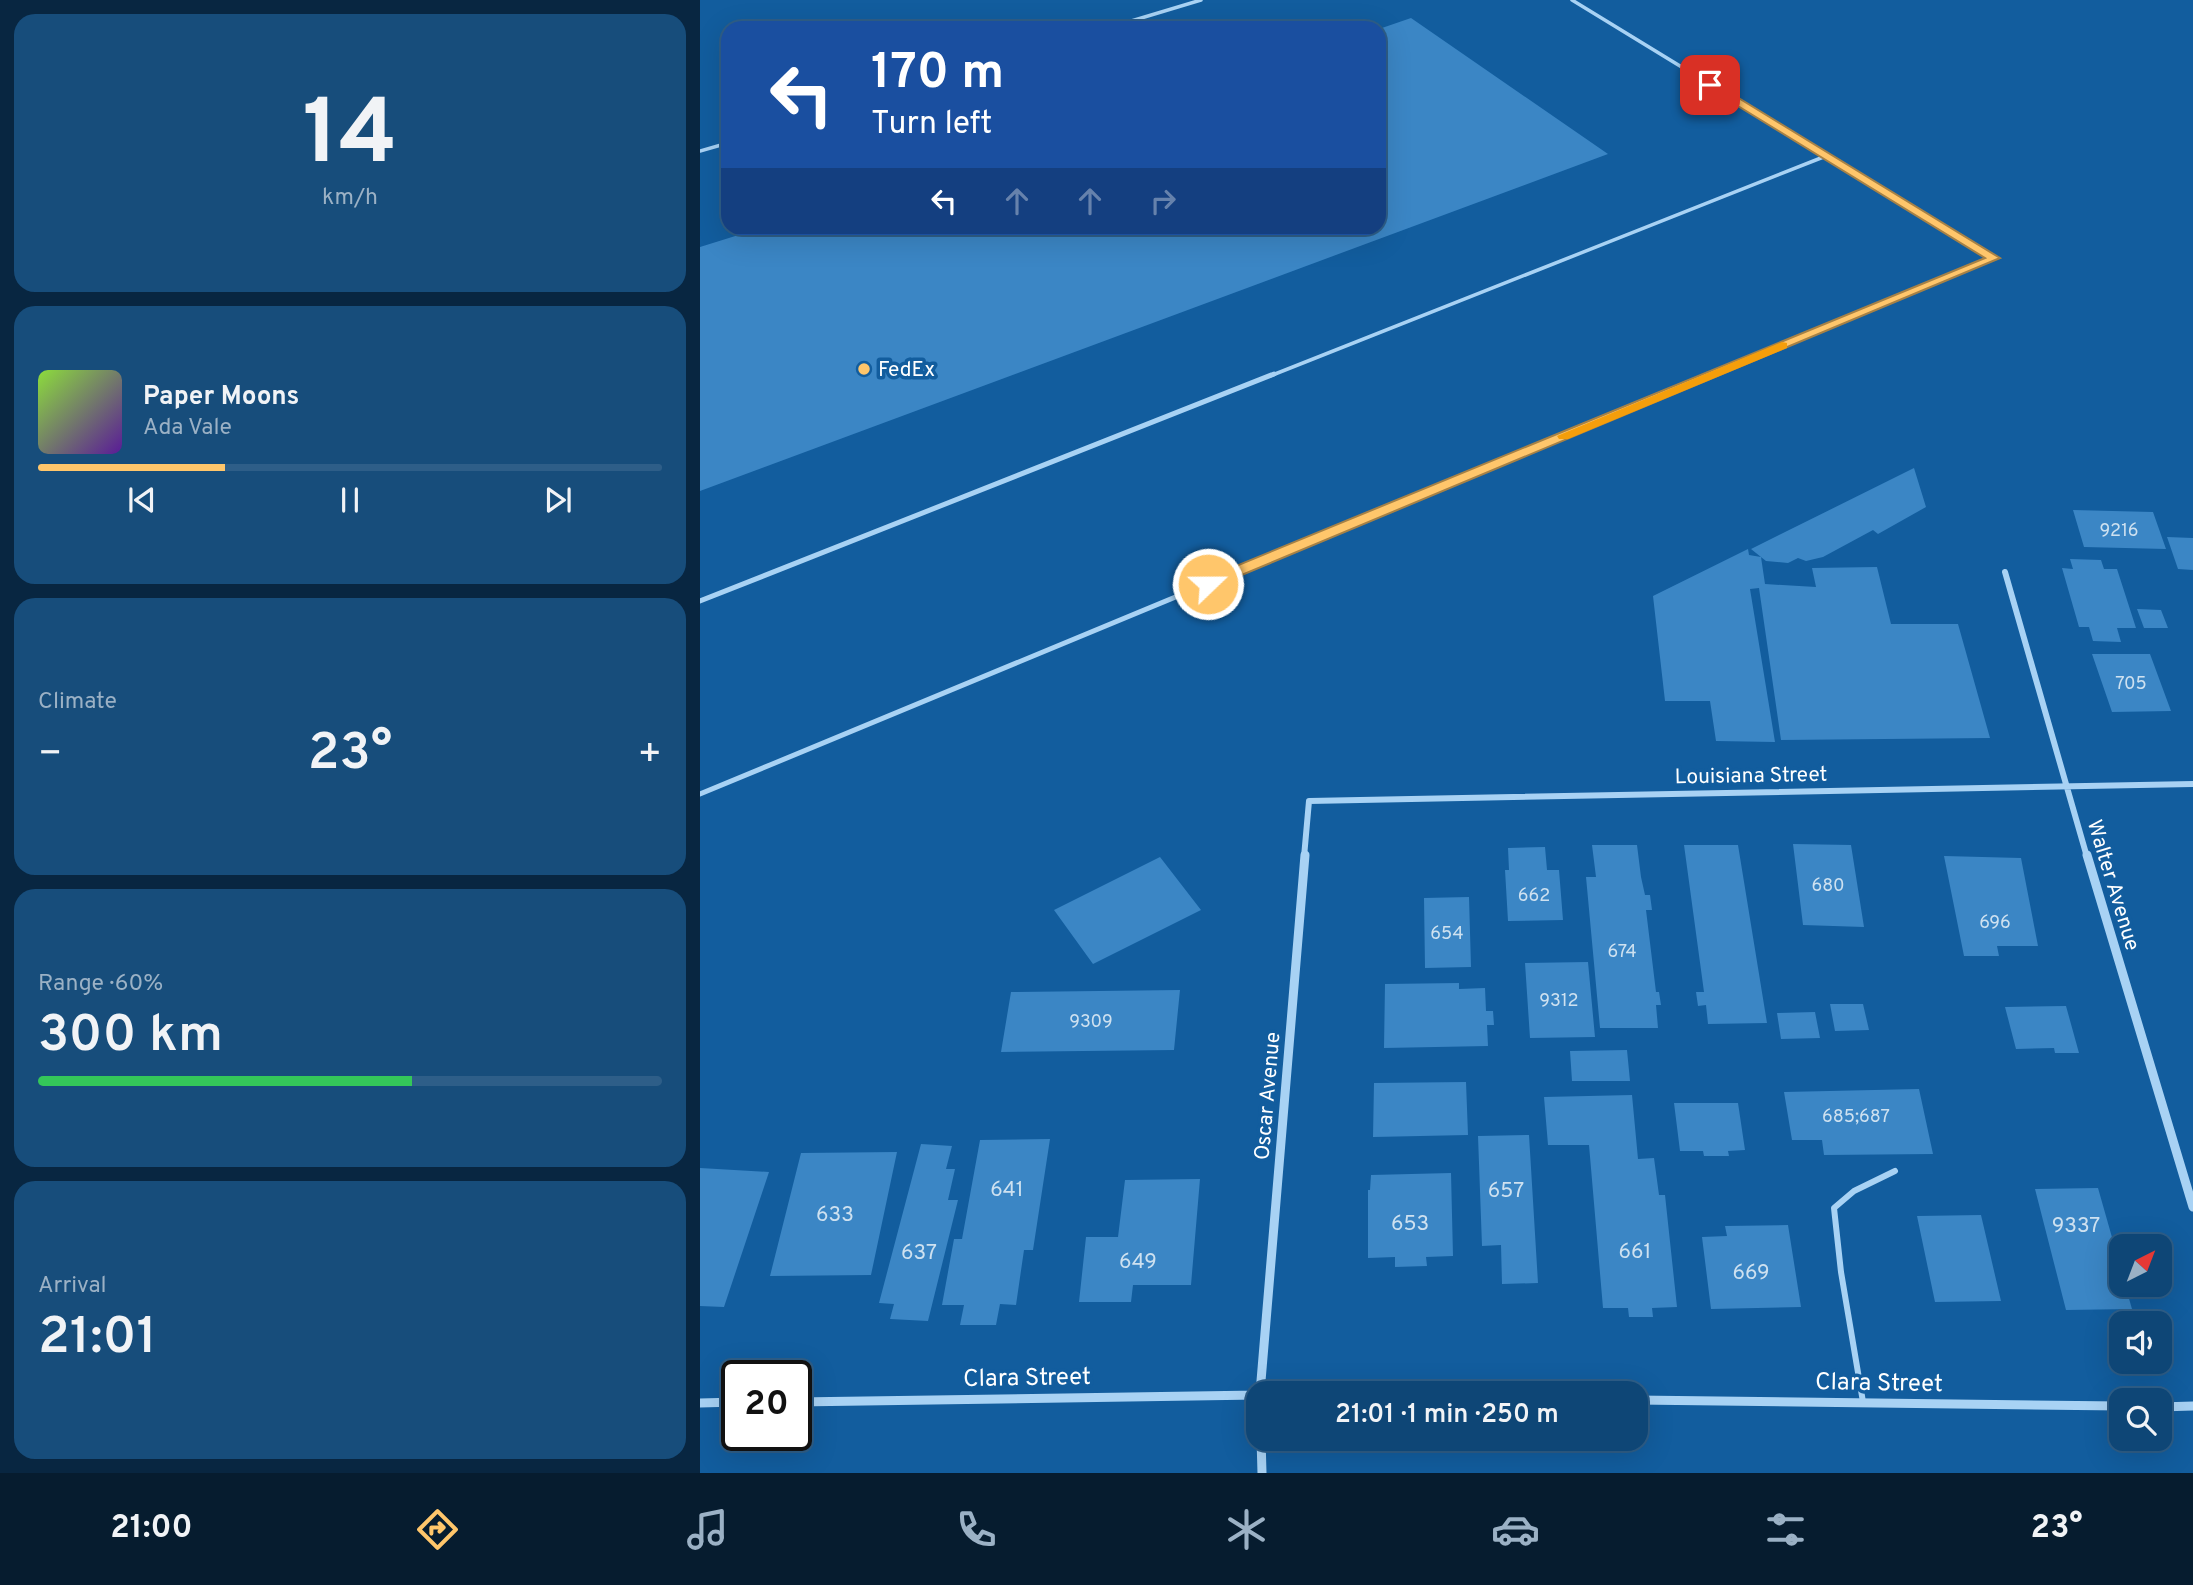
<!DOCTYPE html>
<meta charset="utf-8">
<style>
body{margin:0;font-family:Overpass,sans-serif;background:#174d7b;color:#f1f3f6;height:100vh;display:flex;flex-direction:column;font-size:26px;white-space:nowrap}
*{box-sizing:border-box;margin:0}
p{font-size:23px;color:#9bb1c5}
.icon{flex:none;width:38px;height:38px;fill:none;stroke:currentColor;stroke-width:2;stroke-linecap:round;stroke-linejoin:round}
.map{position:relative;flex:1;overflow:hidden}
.details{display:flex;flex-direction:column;gap:14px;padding:14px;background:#082641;width:700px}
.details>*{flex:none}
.top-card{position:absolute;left:21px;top:21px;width:665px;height:214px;border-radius:21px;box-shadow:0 7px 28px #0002,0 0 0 2px #2e5e88;background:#1a4fa0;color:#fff;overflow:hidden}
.needle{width:46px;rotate:42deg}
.fabs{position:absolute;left:1409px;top:1234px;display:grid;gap:14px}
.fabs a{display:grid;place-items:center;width:63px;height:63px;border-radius:14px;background:#0e4676;box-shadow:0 7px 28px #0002,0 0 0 2px #2e5e88;font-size:35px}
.speed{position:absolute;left:21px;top:1360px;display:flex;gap:14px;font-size:35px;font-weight:700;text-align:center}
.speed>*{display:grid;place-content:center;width:91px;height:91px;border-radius:50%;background:#0e4676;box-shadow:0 7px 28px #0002,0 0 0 2px #2e5e88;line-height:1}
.speed .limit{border:4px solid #111;border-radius:10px;background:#fff;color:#111}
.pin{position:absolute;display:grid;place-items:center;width:60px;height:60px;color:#fff;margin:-30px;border-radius:14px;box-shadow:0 4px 10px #0006}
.me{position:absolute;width:77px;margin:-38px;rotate:68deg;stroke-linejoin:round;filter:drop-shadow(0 0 5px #0008)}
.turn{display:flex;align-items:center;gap:24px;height:147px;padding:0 35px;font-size:32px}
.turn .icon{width:91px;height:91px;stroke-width:2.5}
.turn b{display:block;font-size:49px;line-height:60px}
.lanes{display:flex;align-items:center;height:66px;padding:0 35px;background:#0003;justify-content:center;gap:35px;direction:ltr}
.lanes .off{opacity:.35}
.big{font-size:52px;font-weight:600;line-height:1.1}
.details .card{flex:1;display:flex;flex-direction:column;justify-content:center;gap:10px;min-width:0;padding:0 24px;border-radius:21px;background:#174d7b}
.details .dial{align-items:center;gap:0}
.dial b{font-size:91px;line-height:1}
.song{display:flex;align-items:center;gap:21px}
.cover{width:84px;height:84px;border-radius:10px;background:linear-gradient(135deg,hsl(90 70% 55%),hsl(270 70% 35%))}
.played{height:7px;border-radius:4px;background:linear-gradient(90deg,#ffc66b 30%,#2e5e88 30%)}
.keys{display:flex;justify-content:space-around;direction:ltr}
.heat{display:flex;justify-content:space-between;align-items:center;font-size:38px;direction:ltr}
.charge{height:10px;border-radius:5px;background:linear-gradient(90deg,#34c759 60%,#2e5e88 0)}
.trip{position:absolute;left:546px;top:1381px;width:402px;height:70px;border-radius:21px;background:#0e4676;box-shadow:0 7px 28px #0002,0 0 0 2px #2e5e88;font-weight:600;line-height:70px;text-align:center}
.tabs{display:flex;height:112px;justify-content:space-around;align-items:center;background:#061c2f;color:#9bb1c5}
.tabs .icon{width:49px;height:49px}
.tabs .selected{color:#ffc66b}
.tabs b{font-size:32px;color:#f1f3f6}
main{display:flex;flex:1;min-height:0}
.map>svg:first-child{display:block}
.building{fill:#3b86c5}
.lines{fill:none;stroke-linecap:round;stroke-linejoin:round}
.lane-far2{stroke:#a8d2f4;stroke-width:3.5}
.lane-far1{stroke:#a8d2f4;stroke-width:5}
.lane{stroke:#a8d2f4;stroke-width:6}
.street-far1{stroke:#a8d2f4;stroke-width:6}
.street{stroke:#a8d2f4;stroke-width:9}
.route{fill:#ffc66b;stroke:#a68146;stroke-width:2}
.slow{fill:#f59e0b}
.poi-dot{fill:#ffc66b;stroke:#125d9e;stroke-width:2.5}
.labels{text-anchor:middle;stroke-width:7;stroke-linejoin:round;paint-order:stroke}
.number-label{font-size:18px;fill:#cee1f0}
.poi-label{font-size:21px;fill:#fff;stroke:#125d9e;text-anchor:start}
.street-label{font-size:21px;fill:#fff;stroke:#125d9e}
.near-number-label{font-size:21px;fill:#cee1f0}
.near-street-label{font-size:24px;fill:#fff;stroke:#125d9e}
</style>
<main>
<section class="details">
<div class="card dial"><b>14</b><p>km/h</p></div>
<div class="card">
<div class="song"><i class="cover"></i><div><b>Paper Moons</b><p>Ada Vale</p></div></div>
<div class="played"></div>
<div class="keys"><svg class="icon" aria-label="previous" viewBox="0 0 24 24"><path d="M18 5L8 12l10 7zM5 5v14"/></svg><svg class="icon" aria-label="pause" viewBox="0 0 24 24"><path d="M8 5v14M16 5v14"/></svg><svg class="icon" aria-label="next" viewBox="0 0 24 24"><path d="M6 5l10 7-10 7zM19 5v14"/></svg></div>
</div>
<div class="card"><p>Climate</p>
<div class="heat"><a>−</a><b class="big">23°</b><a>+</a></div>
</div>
<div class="card"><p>Range · 60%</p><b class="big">300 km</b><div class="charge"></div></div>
<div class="card"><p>Arrival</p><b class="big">21:01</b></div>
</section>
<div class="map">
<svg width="1493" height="1473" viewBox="0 0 1493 1473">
<rect width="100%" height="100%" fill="#125d9e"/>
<path class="building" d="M711,18l197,136 -908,337v-244l61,-19h618v-199z
M1214,468l12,39 -48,27 -5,-4 -50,27 -17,4 -8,-3 -10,5 -22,-2 -15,-12z
M1373,510l80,2 13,37 -82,-2z
M1467,537l26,1v32l-15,-1z
M1048,549l1,6 12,2 4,27 51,3 -4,-19 65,-1 14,57h67l32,114 -209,2 -22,-152 -9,1 25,153 -59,-1 -6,-40h-45l-12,-105z
M1370,559l31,1 3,9h13l19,59h-19l4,14 -28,-1 -4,-14h-10l-17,-59 11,1z
M1437,609l24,1 7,18h-24z
M1392,654h58l21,57 -59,1z
M1093,844l58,1 13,82 -61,-2z
M892,845h45l4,32 4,18h5l2,15h-6l10,82h3l2,13h-5l2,23h-58l-14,-151h10z
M984,845h54l29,178 -59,1 -2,-19 -8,1 -2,-14h8z
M845,847l2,23h12l4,50 -55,1 -3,-51h4l-1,-22z
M1244,856l77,2 17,88h-41l2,10h-35z
M460,857l41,53 -108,54 -39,-54z
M769,897l2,70 -46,1 -1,-70z
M888,962l7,75 -65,1 -5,-75z
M759,983v6l26,-1 1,23h7l1,14h-7l1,21 -104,2 1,-64z
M480,990l-6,60 -173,2 10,-60z
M1130,1004h33l6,26 -34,1z
M1366,1006l13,47h-24l-1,-5 -38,1 -11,-42z
M1115,1012l5,26 -39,1 -4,-26z
M927,1050l3,31h-58l-2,-30z
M766,1082l2,53 -95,2 1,-54z
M1219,1089l14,65 -109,1 -2,-15h-30l-8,-48z
M932,1095l6,64 16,-1 5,37h6l12,112 -25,1 1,9h-24l-1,-9h-25l-14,-163h-41l-4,-48z
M974,1103h64l7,47 -17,1 1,5h-25l-1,-5h-23z
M829,1135l9,148 -36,1 -1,-39 -19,1 -4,-110z
M350,1139l-17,111h-9l-8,55 -16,-1 -4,21h-36l4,-20h-22l12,-66h8l18,-99z
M221,1144l31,2 -6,23h9l-7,31h10l-30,121 -38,-2 4,-15 -15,-1z
M197,1152l-26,123 -101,1 31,-123z
M0,1168l69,4 -45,135 -24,-1z
M751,1173l2,83 -27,1 1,9 -32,1v-10l-27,1v-68h2l1,-15z
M500,1179l-9,106h-58l-2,17h-52l7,-65h32l7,-57z
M1398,1188l21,74h2v22h15l3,11h-11l4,14 -66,1 -31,-121z
M1281,1215l20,86 -66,1 -18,-86z
M1088,1225l13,82 -90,2 -9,-72 25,-1 -2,-10z"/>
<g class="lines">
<path class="lane-far2" d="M872,0l422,258 -284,118
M408,28l93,-28
M0,151l28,-8
M570,376l556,-220"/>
<path class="lane-far1" d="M0,601l574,-227
M0,794l1014,-420"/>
<path class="lane" d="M1163,1402l-22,-130 -7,-64 20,-17 41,-20"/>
<path class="street-far1" d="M1305,572l82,285
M604,857l5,-56 884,-17"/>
<path class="street" d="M1387,855l106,352
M560,1393l45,-538
M936,1400l485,6
M96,1402l462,-7
M0,1403l37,-1
M1460,1407l33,-1
M561,1438l1,35"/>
</g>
<path class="route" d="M1007,83h7l286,175 -787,329h-11l-2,-3 2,-4 783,-322 -278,-171z"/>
<path class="slow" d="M1082,342l5,1v5l-219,91h-9l-2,-3z"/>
<circle class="poi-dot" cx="164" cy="369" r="7"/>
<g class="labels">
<g class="number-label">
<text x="1419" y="536">9216</text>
<text x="1431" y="689">705</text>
<text x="1128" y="891">680</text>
<text x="834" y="901">662</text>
<text x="1295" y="928">696</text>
<text x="747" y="939">654</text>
<text x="922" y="957">674</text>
<text x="859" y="1006">9312</text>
<text x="391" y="1027">9309</text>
<text x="1156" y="1122">685;687</text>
</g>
<g class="poi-label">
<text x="178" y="376">FedEx</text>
</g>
<g class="street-label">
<text transform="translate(1051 775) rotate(-1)" y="7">Louisiana Street</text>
<text transform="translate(1414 885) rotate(73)" y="7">Walter Avenue</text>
<text transform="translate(567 1096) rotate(-85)" y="7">Oscar Avenue</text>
</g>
<g class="near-number-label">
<text x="307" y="1196">641</text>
<text x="806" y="1197">657</text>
<text x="135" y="1221">633</text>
<text x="710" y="1230">653</text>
<text x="1376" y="1232">9337</text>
<text x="935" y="1258">661</text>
<text x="219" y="1259">637</text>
<text x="438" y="1268">649</text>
<text x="1051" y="1279">669</text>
</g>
<g class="near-street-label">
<text transform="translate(327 1377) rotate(-1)" y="8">Clara Street</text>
<text transform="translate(1179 1382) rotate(1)" y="8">Clara Street</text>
</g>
</g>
</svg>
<div class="fabs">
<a><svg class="needle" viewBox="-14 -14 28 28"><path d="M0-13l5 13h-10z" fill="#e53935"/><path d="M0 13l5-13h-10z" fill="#9bb1c5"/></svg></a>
<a><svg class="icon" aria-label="sound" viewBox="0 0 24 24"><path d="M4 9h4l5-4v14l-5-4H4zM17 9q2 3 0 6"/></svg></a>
<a><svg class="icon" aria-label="search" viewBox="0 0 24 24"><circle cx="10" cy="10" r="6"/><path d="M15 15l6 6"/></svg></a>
</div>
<div class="speed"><div class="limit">20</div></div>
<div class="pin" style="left:1010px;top:85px;background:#d93025"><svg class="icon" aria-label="arrive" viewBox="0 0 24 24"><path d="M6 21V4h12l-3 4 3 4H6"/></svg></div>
<svg class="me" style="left:508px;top:584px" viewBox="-20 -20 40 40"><circle r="17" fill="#ffc66b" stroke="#fff" stroke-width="3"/><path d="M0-11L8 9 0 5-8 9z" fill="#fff"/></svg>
<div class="trip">21:01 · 1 min · 250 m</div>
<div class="top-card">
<div class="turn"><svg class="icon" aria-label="left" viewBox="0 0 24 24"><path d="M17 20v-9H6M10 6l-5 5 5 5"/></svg><div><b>170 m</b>Turn left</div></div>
<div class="lanes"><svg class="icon" aria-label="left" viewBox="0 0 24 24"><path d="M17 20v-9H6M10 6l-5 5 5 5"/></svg><svg class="icon off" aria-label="ahead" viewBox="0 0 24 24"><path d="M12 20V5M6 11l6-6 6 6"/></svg><svg class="icon off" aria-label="ahead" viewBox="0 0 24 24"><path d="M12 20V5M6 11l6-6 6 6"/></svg><svg class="icon off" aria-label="right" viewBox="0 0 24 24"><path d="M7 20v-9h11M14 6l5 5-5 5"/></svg></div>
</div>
</div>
</main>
<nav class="tabs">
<b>21:00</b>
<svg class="icon selected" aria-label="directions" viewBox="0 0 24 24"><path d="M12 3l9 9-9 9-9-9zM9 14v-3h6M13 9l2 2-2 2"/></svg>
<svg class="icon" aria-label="music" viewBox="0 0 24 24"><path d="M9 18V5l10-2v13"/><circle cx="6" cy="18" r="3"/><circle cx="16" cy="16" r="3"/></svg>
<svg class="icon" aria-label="phone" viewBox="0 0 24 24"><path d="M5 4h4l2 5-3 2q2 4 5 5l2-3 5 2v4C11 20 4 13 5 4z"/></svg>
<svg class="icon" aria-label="climate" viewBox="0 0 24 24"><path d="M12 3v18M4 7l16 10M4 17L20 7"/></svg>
<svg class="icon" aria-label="car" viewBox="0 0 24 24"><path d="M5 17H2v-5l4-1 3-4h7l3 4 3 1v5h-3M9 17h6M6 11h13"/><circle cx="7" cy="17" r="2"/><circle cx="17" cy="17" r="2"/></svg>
<svg class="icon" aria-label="filters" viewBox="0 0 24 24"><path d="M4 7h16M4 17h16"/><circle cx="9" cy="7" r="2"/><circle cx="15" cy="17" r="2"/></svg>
<b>23°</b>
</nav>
